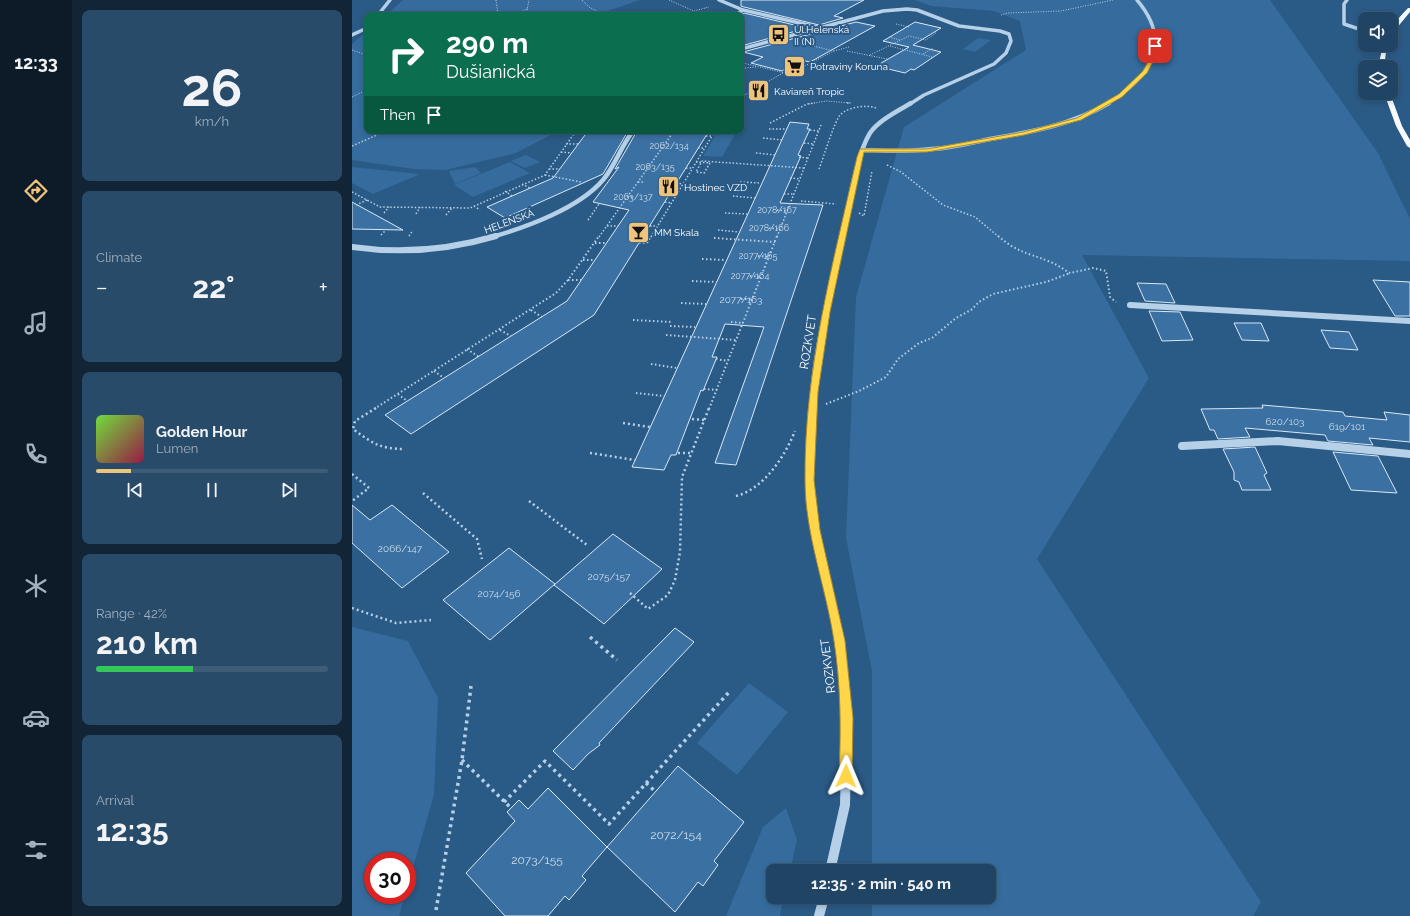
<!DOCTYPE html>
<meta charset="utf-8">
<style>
body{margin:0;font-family:Raleway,sans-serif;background:#284b6a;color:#f1f3f6;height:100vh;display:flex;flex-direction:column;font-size:15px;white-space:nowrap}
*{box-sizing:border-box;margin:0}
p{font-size:13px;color:#a2b0bf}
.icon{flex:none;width:22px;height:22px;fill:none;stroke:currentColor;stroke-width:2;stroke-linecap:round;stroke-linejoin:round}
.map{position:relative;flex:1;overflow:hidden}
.drawer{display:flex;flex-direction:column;gap:10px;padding:10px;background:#122537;width:280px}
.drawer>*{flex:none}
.banner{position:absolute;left:12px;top:12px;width:380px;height:122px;border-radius:8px;box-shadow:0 2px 6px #0003,0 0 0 1px #3d5c78;background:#0b6e4f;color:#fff;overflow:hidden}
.buttons{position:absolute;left:1006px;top:12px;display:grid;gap:8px}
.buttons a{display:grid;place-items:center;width:40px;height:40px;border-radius:8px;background:#204464;box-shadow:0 2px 6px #0003,0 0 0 1px #3d5c78;font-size:20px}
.speed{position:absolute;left:12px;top:852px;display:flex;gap:8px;font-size:20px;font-weight:700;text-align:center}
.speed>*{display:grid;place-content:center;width:52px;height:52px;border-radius:50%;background:#204464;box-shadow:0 2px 6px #0003,0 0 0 1px #3d5c78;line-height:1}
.speed .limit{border:6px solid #d22;background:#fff;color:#111}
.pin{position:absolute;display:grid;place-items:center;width:34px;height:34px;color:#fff;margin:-17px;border-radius:8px;box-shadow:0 2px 6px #0006}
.me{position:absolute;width:44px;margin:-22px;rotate:1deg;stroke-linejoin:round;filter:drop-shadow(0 0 3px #0008)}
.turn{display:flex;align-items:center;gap:14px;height:84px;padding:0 16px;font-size:18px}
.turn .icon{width:52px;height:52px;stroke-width:2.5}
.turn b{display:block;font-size:28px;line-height:34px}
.then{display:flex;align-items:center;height:38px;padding:0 16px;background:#0003;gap:8px;font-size:15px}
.big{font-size:30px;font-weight:700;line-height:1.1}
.drawer .widget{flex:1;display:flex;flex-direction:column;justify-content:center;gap:6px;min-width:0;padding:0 14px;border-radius:8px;background:#284b6a}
.drawer .dial{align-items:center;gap:0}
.dial b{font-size:52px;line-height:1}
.song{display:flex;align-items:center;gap:12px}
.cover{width:48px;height:48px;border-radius:6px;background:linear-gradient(135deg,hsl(100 70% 55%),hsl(340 70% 35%))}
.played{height:4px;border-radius:2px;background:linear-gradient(90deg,#eec47d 15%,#3d5c78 15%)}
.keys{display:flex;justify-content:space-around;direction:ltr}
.heat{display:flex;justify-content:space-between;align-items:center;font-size:22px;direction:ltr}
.charge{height:6px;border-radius:3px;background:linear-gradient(90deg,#34c759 42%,#3d5c78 0)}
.trip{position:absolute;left:414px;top:864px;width:230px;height:40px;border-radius:8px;background:#204464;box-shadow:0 2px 6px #0003,0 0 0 1px #3d5c78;font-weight:700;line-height:40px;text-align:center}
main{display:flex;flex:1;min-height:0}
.tabs{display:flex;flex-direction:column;width:72px;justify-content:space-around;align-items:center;background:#0d1b28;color:#a2b0bf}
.tabs .icon{width:28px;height:28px}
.tabs .selected{color:#eec47d}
.tabs b{font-size:18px;color:#f1f3f6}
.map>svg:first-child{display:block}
.green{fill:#356c9d}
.building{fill:#3b71a2;stroke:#d9e8f6}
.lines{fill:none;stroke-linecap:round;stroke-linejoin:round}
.path-far4{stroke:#b5d0e7;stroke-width:1;stroke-dasharray:1 1.5;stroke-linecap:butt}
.path-far3{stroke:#b5d0e7;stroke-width:1.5;stroke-dasharray:1.5 2;stroke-linecap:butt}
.path-far2{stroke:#b5d0e7;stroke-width:2;stroke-dasharray:1.5 2.5;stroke-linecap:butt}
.path-far1{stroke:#b5d0e7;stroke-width:2.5;stroke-dasharray:2 3;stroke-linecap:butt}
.path{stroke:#b5d0e7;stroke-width:3.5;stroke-dasharray:3 4;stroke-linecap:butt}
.minor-far4{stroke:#b5d0e7;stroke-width:3.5}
.minor-far3{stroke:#b5d0e7;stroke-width:4.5}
.minor-far2{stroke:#b5d0e7;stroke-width:6}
.minor-far1{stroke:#b5d0e7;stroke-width:8}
.minor{stroke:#b5d0e7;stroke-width:10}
.major{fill:#f7fafe;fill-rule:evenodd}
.path-bridge{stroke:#b5d0e7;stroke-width:1.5;stroke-dasharray:1.5 2;stroke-linecap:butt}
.route{fill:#ffd54a;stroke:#a68a30}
.labels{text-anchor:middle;stroke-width:4;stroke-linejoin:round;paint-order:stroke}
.far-number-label{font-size:9px;fill:#cedce8}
.far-poi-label{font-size:10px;fill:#fff;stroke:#2a5a86;text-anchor:start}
.far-street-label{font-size:10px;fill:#fff;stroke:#2a5a86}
.number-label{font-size:10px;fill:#cedce8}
.street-label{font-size:12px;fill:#fff;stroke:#2a5a86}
.near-number-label{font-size:12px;fill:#cedce8}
</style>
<main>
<nav class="tabs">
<b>12:33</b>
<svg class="icon selected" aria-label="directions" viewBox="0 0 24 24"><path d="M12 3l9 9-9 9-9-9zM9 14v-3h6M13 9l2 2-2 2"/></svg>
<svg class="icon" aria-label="music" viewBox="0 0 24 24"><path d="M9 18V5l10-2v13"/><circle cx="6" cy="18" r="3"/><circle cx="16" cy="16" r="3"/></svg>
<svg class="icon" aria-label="phone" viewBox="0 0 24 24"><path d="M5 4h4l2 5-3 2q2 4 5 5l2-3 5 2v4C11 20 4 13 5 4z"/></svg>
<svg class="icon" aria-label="climate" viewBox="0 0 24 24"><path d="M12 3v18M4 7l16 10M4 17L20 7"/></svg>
<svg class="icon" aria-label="car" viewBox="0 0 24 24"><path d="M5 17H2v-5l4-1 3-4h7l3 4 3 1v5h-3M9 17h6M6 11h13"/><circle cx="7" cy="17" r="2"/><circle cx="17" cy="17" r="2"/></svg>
<svg class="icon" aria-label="filters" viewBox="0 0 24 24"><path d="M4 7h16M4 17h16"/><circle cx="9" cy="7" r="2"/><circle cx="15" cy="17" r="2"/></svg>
</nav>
<section class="drawer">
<div class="widget dial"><b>26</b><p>km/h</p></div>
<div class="widget"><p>Climate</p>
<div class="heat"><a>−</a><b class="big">22°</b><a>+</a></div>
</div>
<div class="widget">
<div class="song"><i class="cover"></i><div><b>Golden Hour</b><p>Lumen</p></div></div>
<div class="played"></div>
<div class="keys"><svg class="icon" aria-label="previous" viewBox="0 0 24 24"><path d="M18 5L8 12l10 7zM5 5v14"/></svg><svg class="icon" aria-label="pause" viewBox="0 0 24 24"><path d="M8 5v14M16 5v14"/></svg><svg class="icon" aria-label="next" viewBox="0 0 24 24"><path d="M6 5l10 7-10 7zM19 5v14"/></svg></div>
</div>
<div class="widget"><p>Range · 42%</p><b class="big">210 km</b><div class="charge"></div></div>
<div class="widget"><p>Arrival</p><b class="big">12:35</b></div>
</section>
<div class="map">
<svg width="1058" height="916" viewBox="0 0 1058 916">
<rect width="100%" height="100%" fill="#2a5a86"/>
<path class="green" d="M51,0h237l-44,15h-210z
M563,0h355l108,153 32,66v42l-328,-6 67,123 -112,181 224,343 -8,14h-381v-19h117v-26h-117v-200l-26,-133 10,-241 48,-170 122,-77 -6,-29 -26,-10 -63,-5z
M15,31v100h191l-42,22 -71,17 -31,-1 -62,-9v-116z
M626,38l13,2 -16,12 -12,-3z
M366,131h19l-15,26 -19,-1z
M174,155l14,7 -15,6 -14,-7z
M158,162l20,11 -57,24 -19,-12z
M0,167l68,7 -47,20 -21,-11z
M123,167l6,6 -26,11 -6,-13z
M0,627l56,14 30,57 -4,97 -27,93v-27h-34v34h32l-6,21h-47z
M397,683l39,29 -51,63 -40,-32z
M434,808l11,32 -7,31h-17v26h11l-4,19h-54l37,-89z"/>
<path class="building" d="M389,0h123l-30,16 9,2 -24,7 -75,-18 -3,-1z
M392,13l63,15 -66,18v-31z
M504,22l19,4 -65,36 -9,-2 -19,11 -31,-8 12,-6 -20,-5z
M563,22l26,6 -28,17 28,7 -27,18 -3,-1 -6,4 -29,-7 33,-19 -26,-6z
M438,122l19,2 -2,5h3l-12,26 3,1 -21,47 43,2 -87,260 -21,-2 49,-136 -39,-3 -13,33h5l-14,34 -2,-1 -25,65h-5l-7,15 -32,-3z
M236,131h40l-25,43 -98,44 -18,-11 66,-29z
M285,131h72l-115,184 -183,119 -26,-19 182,-114 62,-91 -36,-8 26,-35 -4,2z
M0,202l51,28 -51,-1z
M1021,280l37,2v34h-15z
M785,283l29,1 9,19 -30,-2z
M797,311l31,1 13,28 -31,1z
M882,323h27l8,18 -27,-1z
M969,330l28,2 9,18 -28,-2z
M910,405l81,7 2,4 42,4 -3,-8 26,3v27l-41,-4 4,7 -45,-4 -3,-6 -80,-7 5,9 -32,2 -4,-9h-4l-9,-21 62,-1z
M903,447l12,26 -3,2 7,15h-29l-3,-8 -5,-2v-8l-11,-23z
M981,452l45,4 19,37 -46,-3z
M0,505l18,15 22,-15 57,47 -47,36 -50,-45z
M261,534l49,35 -58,55 -50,-39z
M157,548l46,36 -65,56 -47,-40z
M323,628l19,14 -95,101 1,2 -12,9 -15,16 -20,-19z
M326,766l66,56 -30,39 4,4 -15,21 -5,-4 -23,30 -68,-65z
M196,788l59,59 -25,29 4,4 -17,20 -4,-4 -17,20h-43l-39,-43 49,-52 -8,-9 12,-12 9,9z"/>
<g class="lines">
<path class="path-far4" d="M144,0l2,15
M230,0l7,7 15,8
M317,0l25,11 15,-4
M165,15l11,-7
M174,15l3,-15
M649,15l7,-2 53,-2 52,-11
M544,24l13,3
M537,37l11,3
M457,45l25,6
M538,46l42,11
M0,50l15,5
M495,51l40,8
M571,54l10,-6
M518,55l39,-19 17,4 10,-7 -4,-1
M391,63l46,11 45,-23 15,-4
M389,67l4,1 -4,4
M393,68l11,-1
M0,97l15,-7
M389,97l42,-24
M457,104l17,-3 25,2"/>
<path class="path-far3" d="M495,103h4
M418,123l37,-19 8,-1
M417,129h18
M458,130l9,1
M354,136h6
M411,138l19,2
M452,143l10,1
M214,144h12
M0,146l34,-15
M346,148h7
M209,152l11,1
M404,153l19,2
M447,157l9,1
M358,163l-6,10 -8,-1 6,-11 102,7
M535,165l14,7 42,33 32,12 24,20
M334,168h7
M197,169h11
M467,169c4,-10 16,-50 22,-55 10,-8 25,-9 36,-6
M193,175l36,7
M438,178l10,1
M286,182h6
M388,182l21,1
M324,183l7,1
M170,184l8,4
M153,191l7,5
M0,192l28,15 90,1 75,-33 31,-44
M432,194h10
M381,196l22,2
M275,197h6
M449,201l35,3
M313,202l7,1
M4,205l11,-5
M122,206l6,4
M425,210l10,1
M32,213l5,-6
M373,213l22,1
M507,213l5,3 8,-45
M64,214l4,-7
M94,215l6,-7
M236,220l11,-16
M255,226h11
M298,226h7
M417,228l11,1
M366,230l21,2
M29,235l5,-5
M57,236l4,-6
M247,237l75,-106
M299,237l64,-106
M425,237l44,-112"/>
<path class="path-far2" d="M646,236c19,16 27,16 50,25 8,3 15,8 22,12l23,-5 13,3 4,26 6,5
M362,238l61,4
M243,243h12
M287,243h8l4,-7
M406,256l11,1
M350,259l24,1
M231,260h12
M398,276l11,1
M216,280h13
M340,281l25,1
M389,299h11
M329,303l25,1
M179,310l11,7
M281,320l39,2
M379,322l12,1
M318,326l25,1
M148,330l11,6
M314,335l70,5
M115,349l12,8
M364,359l12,2
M299,364l26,4
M82,371l10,7
M352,389l13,1
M284,393l28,3
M46,394l9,7
M474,404l33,-13 27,-14 12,-18 21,-16 13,-5 24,-20 15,-8 8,-8 14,-8 53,-12 24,-9
M22,409l182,-116 12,-13 31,-44
M357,409l68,-173"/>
<path class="path-far1" d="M24,408l-21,13 -2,8c19,14 27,20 52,20
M340,419l13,1
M271,423l27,4
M238,453l45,7
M326,453h14
M0,474l17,14 -17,13
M71,493l54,46 5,20
M384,496c28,-7 49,-40 59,-65
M177,501l58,44
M278,593l18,16 20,-14 7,-15 5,-28 2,-75 27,-69
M0,608l44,15 35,-3"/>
<path class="path" d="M238,637l27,23
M110,760l49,48
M294,783l10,9
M152,802l41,-41 64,63 122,-134
M84,910l26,-150 9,-74"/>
<path class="minor-far4" d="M367,0l24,10 74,17
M995,0l-3,4v20l21,7
M26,15l12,-15
M383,15l8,-5
M0,35l15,-7
M389,49l142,-38 24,-2 10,1 42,16 41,5 9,3 2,7 -5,12 -12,11 -70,31 -14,9
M755,104c42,-26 67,-61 30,-104"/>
<path class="minor-far3" d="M510,150c23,1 47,2 70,-1 20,-1 39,-6 58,-10 41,-7 82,-14 119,-36
M140,237c35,-10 87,-29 111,-57 12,-14 18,-34 30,-49
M490,237c6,-27 14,-82 28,-104 9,-13 28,-22 41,-30"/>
<path class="minor-far2" d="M0,247c49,7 97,3 144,-11
M778,305l280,16
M460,409c2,-56 19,-118 31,-173"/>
<path class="minor-far1" d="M460,408l-2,73 5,49 23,100
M830,446l96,-5 132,13"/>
<path class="minor" d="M478,871l15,-66 2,-87 -7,-77 -3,-12
M467,916l5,-19"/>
<path class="major" d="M1056,8h2v4l-19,23c0,-11 10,-19 17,-27z
M1031,45h4l-3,22h-6z
M1032,93h6l12,33 8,14v8l-3,-2 -11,-20z"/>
<path class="path-bridge" d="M344,162l14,1"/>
</g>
<path class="route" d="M803,44l3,2 -1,8 -10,19 -25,24 -41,23 -57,15 -97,17h-63l-34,160 -12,80 -4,88 6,50 25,111 8,77 -1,58 -2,4 -4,2 -5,-2 -2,-4c2,-45 2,-90 -5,-135 -8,-54 -29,-106 -29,-161 -1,-110 28,-217 52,-323l3,-8h67l96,-17 54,-14 42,-24 24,-23 9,-17 1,-8z"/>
<defs>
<symbol id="bus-square" viewBox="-11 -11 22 22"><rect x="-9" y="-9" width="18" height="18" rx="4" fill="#eec47d" stroke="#2a5a86"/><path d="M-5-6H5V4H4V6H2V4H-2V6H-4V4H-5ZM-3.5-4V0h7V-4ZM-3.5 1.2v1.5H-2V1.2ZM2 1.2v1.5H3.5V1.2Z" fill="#111"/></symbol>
<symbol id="supermarket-square" viewBox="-11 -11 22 22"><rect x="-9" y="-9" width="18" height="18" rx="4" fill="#eec47d" stroke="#2a5a86"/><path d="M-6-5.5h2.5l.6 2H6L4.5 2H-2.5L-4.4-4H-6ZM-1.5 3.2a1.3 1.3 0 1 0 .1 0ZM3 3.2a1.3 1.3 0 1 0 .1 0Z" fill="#111"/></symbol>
<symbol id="restaurant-square" viewBox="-11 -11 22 22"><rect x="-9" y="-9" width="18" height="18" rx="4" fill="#eec47d" stroke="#2a5a86"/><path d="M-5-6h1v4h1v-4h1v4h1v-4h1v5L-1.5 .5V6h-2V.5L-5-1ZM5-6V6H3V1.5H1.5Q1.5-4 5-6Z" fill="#111"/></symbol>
<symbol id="bar-square" viewBox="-11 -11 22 22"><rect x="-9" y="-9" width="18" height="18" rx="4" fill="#eec47d" stroke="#2a5a86"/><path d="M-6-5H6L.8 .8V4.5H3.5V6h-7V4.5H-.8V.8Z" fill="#111"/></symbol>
</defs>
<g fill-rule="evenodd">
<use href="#bus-square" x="414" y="22" width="25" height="25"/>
<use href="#supermarket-square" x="430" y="54" width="25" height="25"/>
<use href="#restaurant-square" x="394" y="78" width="25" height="25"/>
<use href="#restaurant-square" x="304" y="174" width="25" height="25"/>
<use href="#bar-square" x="274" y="220" width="25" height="25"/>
</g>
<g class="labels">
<g class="far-number-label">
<text x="317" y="149">2062/134</text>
<text x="303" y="170">2063/135</text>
<text x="281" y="200">2063/137</text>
<text x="425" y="213">2078/167</text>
<text x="417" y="231">2078/166</text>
<text x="406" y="259">2077/165</text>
<text x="398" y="279">2077/164</text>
</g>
<g class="far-poi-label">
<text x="442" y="33">Ul.Helenská<tspan x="442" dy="12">II (N)</tspan></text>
<text x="458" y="70">Potraviny Koruna</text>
<text x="422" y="95">Kaviareň Tropic</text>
<text x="332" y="191">Hostinec VZD</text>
<text x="302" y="236">MM Skala</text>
</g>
<g class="far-street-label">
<text transform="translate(157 221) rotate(-20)" y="4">HELENSKÁ</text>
</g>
<g class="number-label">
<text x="389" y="303">2077/163</text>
<text x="933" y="425">620/103</text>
<text x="995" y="430">619/101</text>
<text x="48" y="552">2066/147</text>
<text x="257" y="580">2075/157</text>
<text x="147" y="597">2074/156</text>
</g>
<g class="street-label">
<text transform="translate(456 342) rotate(-81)" y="4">ROZKVET</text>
<text transform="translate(476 666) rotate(-97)" y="4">ROZKVET</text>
</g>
<g class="near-number-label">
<text x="324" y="839">2072/154</text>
<text x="185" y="864">2073/155</text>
</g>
</g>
</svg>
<div class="buttons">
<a><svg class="icon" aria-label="sound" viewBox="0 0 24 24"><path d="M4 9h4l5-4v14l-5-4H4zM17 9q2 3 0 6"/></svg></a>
<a><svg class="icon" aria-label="layers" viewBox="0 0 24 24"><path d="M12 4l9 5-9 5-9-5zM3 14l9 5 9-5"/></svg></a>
</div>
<div class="speed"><div class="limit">30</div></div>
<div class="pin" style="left:803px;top:46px;background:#d93025"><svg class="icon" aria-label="arrive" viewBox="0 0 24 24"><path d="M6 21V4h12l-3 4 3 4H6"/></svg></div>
<svg class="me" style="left:494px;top:776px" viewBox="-20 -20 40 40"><path d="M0-17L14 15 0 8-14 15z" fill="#ffd54a" stroke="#fff" stroke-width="4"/></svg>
<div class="trip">12:35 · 2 min · 540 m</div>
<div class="banner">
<div class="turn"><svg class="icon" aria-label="right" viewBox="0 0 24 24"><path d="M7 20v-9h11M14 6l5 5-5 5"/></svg><div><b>290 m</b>Dušianická</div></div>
<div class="then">Then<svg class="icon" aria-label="arrive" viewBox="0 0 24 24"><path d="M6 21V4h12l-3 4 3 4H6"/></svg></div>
</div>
</div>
</main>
